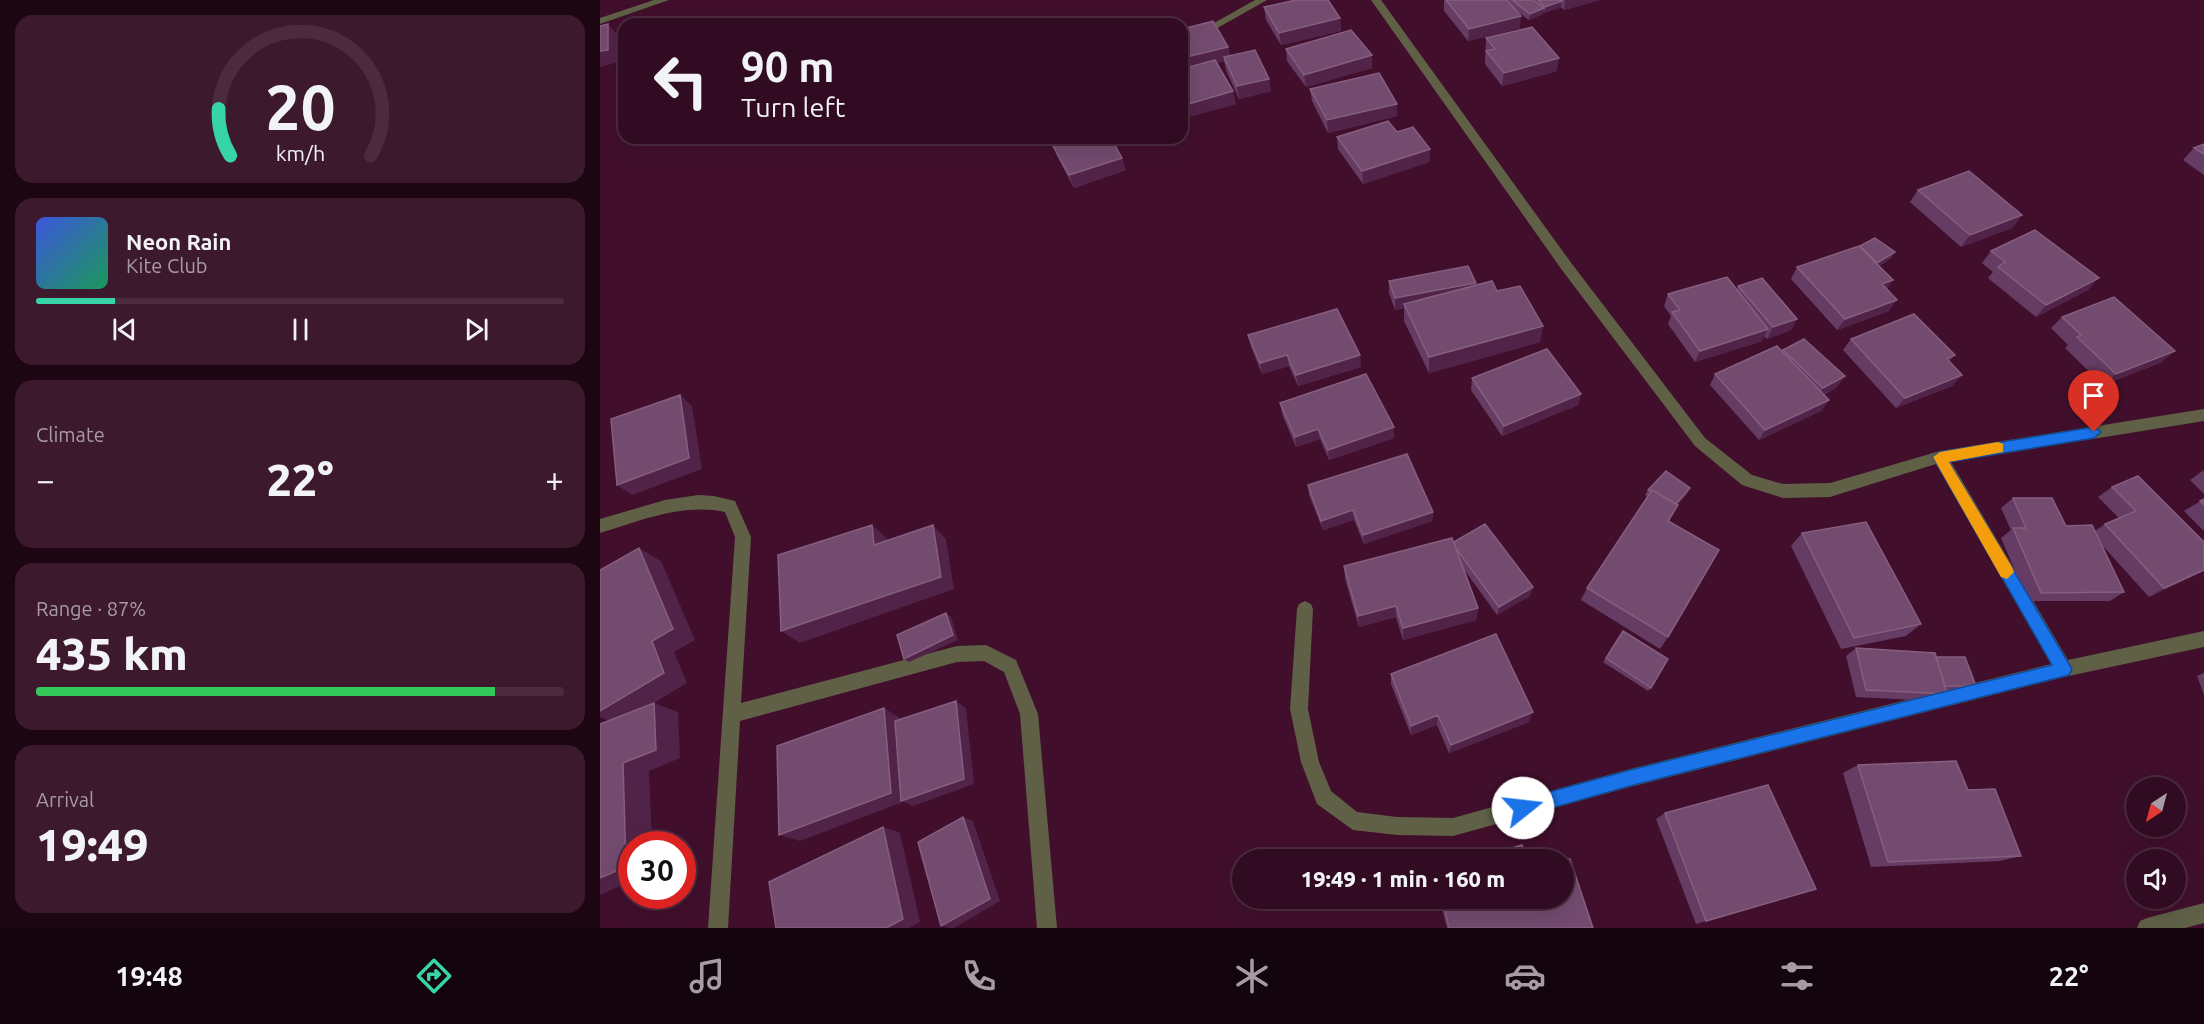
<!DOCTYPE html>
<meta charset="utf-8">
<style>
body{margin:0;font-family:Ubuntu,sans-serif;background:#3d192e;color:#f1f3f6;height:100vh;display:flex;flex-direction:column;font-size:22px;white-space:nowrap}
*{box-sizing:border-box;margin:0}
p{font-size:20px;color:#a89ba5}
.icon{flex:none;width:33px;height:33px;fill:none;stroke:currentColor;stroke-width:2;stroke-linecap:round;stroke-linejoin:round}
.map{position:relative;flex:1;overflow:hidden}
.drawer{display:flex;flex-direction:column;gap:15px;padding:15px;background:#1b0612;width:600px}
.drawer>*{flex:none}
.guide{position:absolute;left:18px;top:18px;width:570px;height:126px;border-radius:18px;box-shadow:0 6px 24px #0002,0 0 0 2px #4c2b3f;background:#310b21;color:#f1f3f6;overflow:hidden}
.needle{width:39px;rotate:216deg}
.controls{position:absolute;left:1526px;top:777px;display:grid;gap:12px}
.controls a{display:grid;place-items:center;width:60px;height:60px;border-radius:50%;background:#310b21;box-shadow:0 6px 24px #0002,0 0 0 2px #4c2b3f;font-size:30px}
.speed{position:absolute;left:18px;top:831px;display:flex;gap:12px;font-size:30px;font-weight:700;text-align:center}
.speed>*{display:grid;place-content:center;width:78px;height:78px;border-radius:50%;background:#310b21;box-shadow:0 6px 24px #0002,0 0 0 2px #4c2b3f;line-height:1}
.speed .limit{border:9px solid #d22;background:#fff;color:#111}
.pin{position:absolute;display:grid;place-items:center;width:51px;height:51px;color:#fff;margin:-62px -26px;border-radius:50% 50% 50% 0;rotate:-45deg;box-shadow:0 0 6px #0007}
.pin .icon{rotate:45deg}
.me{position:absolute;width:66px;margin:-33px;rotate:74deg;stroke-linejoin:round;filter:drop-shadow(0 0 4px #0008)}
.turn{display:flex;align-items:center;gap:21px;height:126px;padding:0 24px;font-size:27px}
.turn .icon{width:78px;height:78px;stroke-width:2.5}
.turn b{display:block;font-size:42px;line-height:51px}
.big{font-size:45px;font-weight:800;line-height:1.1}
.drawer .tile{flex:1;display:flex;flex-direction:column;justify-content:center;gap:9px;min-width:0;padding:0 21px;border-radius:18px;background:#3d192e}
.drawer .dial{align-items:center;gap:0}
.dial svg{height:156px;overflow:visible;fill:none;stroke:#4c2b3f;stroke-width:7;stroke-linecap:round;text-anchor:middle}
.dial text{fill:#f1f3f6;stroke:none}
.song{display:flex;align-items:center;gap:18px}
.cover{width:72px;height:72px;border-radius:9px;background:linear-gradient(135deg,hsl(230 70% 55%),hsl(150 70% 35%))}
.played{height:6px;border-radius:3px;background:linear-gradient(90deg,#37d4a6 15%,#4c2b3f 15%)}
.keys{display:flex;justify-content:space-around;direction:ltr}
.heat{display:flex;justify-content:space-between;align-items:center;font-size:33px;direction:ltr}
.charge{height:9px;border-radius:4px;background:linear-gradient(90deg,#34c759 87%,#4c2b3f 0)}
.trip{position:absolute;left:632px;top:849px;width:342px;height:60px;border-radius:30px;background:#310b21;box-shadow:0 6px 24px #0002,0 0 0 2px #4c2b3f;font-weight:800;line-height:60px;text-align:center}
.dock{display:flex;height:96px;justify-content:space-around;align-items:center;background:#14040d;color:#a89ba5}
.dock .icon{width:42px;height:42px}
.dock .current{color:#37d4a6}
.dock b{font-size:27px;color:#f1f3f6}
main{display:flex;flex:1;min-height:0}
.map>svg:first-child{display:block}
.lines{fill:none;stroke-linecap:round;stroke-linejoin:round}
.street{fill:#5f6046;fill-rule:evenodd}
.wall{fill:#653c63}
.shaded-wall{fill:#512348}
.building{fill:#734b6f;stroke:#865e80;stroke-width:1.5}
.route{fill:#1a73e8;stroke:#114b97;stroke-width:1.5}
.slow{fill:#f59e0b}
</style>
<main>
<section class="drawer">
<div class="tile dial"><svg viewBox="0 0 100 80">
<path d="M14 69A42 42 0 1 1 86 69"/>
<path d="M14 69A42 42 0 0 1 8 45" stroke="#37d4a6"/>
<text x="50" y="56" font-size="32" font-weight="700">20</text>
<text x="50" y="72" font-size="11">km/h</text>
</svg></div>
<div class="tile">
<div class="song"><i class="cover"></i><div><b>Neon Rain</b><p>Kite Club</p></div></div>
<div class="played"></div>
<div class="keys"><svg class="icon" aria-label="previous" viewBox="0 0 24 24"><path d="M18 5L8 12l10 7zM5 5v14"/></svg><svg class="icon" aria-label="pause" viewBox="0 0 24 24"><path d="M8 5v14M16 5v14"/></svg><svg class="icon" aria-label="next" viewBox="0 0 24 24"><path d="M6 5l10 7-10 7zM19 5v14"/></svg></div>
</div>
<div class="tile"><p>Climate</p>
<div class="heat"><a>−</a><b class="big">22°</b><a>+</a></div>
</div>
<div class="tile"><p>Range · 87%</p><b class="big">435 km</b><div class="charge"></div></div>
<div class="tile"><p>Arrival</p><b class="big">19:49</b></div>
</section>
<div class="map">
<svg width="1604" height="928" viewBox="0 0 1604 928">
<rect width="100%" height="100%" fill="#410f2c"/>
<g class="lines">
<path class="street" d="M54,0h15l-69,24v-6z
M655,0h12l-85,48v-7z
M771,0h10l191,264 133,174 47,37 31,9 47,-1 110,-32 264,-42v12l-253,41 117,198 136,-29v16l-140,30 -434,110 -177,49 -56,-1 -44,-5 -36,-26 -16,-42 -11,-53 7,-100 2,-5 6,-3 6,3 2,5 -5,100 11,53 12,29 26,21 40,5 56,1 177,-49 421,-105 -115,-200 -106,33 -47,1 -41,-13 -47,-39 -133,-176z
M98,495l16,1 21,5 16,36 -10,166 216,-57 29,-1 30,15 22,54 19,214h-20l-17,-214 -16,-42 -20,-11 -27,1 -217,59 -12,207h-20l27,-391 -10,-25c-43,-9 -85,9 -125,21v-14l65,-19z
M1604,903v20l-19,5h-48l3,-7 7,-3z"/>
</g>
<path class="wall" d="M844,0h156l-36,10 -3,-3 -17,6 -1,-1v2l-14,6 -12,-9 3,17 -52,13 -24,-30z
M664,7l76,11 1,13 -60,14 -15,-25z
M582,29l46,18 2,9 41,35 -32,8 -13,-29 -2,-9 -8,2 20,41 -48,13 -6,-11z
M886,38l71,33 -55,15 -17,-22z
M686,49l86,6v13l-66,19 -19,-26z
M710,89l87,27 -69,17 -16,-32z
M797,132l33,17 -1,13 -66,22 -25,-35 -1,-12z
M452,144l74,26 -52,18 -17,-32z
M1604,144v31l-21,-15 11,-12z
M1318,190l104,25 -10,13 -51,19 -51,-45z
M1391,251l97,39 -52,27 -48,-39 5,-6 -11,-9z
M1295,252l-4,6 -12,8 8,24 2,21 -52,19 -46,-51 6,-12z
M789,281l87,2 -1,2 22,6 46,35 -3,16 -111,31 -25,-52v-13l-9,2 -6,-17z
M1138,286l59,33 -6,11 -24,9 -3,-3 -2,5 -67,21 -27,-38 3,-8 -7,-10 4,-12 69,-5z
M1462,317l100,45 -59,23 -38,-37 3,-3 -17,-17z
M648,335l113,32 -63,19 -9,-20 -27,8 -11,-27z
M1251,339l99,23 12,13 -10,11 -56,22 -53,-58z
M1183,350l54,37 -13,8 5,5 -8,11 -62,29 -49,-55 5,-11 67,-23z
M872,378l109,16 -3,11 -76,31 -31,-46z
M680,403l114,35 -65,22 -9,-21 -24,8 -14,-33z
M1604,470v24l-14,-14z
M708,485l125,27 -1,9 -68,23 -10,-24 -31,10 -14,-35z
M1512,487l92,84 -55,26 -47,-52 22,47 -14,9h-82l-27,-63 10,-8 -10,-22 12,-10 53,28 29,5 10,-7 14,-6 -21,-21z
M1048,490l40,3 -11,12 -8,17 -1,115 -8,12 -79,-49 6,-12 61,-91 -3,-2z
M1604,499v32l-20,-20z
M1202,533l119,91 -15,12 -65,13 -50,-103z
M854,542l79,45 -3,9 -33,19 -34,-47 15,40 -2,12 -73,20 -7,-23 -37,10 -14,-48 -1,-13z
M1023,631l28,57 -3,3 -45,-29z
M1256,648l120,38 -7,4h-23l1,4 -12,7 -79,-4 -10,-41z
M1604,673v22l-7,-19z
M791,674l138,48 -80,31 -12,-28 -26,10 -20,-51z
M1258,765l110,25 53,66 -21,5 -129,6 -28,-94z
M1065,813l151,76 -120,35 -40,-105z
M839,898h124l30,30h-146z"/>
<path class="shaded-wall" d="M965,0h35l-36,10z
M962,1l-1,7 -17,5 1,-6z
M944,8l-1,6 -14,6 1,-6z
M921,16l-1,12 -52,13 1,-12z
M740,18l1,13 -60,14 -2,-12z
M8,24l10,12 1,26 -19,5v-16z
M628,47l2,12 -6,-2v4l-42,11v-14z
M772,55v13l-66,19 -2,-12z
M959,58l-2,13 -55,15 2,-13z
M669,79l2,12 -32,8 -2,-13z
M633,91l3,13 -48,13 -3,-12z
M797,104v12l-69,17 -1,-13z
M830,149l-1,13 -66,22 -1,-13z
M522,158l4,12 -52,18 -5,-13z
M1422,215l-10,13 -51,19 9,-12z
M1295,252l-4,6 -18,11 4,-6z
M1499,278l-11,12 -52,27 10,-12z
M1293,280l-8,12 -3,-8z
M876,283l-2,11 -70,10v4l-9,2v-12z
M1297,300l-8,11 -52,19 8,-11z
M1197,319l-6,11 -24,9 6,-12z
M943,326l-3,16 -111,31v-16z
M1168,329l-6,12 -67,21 5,-11z
M1575,351l-13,11 -59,23 13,-11z
M687,355l2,11 -27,8 -2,-11z
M760,355l1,12 -63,19 -2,-11z
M1355,355l-9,11 1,-7z
M1362,375l-10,11 -56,22 9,-10z
M1245,376l-8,11 -21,12 7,-11z
M981,394l-3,11 -76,31 2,-10z
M80,395l12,11 10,63 -70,26 -15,-10z
M1229,400l-8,11 -62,29 6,-10z
M794,427v11l-65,22 -1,-10z
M718,429l2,10 -24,8 -1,-10z
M1090,488l-2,5 -18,20 3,-5z
M753,510l1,10 -31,10 -2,-9z
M833,512l-1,9 -68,23 -1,-9z
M272,525l15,13 2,20 -15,-13z
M333,525l13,14 8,50 -154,54 -19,-12z
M39,548l22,13 34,79 -21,12 13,31 -68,41 -19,-7v-6l52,-70z
M1604,570v1l-55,26 15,-9z
M933,587l-3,9 -33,19 2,-8z
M796,606v11l-37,10 -1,-11z
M878,608l-2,12 -73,20v-12z
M346,613l5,4 7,23 -49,22 -5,-3z
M356,701l10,7 8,76 -61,22 -10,-4 -103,39 -21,-6 105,-127 16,10 8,81z
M54,703l24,9 2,46 -31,13 3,73h-20v37l-32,14v-17l23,-115z
M933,712l-4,10 -80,31 2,-8z
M838,715l-1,10 -26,10v-9z
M363,817l10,4 27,80 -46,27h-4l-9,-2z
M283,827l17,6 20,89 -11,6h-23z"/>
<path class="building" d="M696,0h32l12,18 -61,15 -15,-26z
M846,0h61l14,16 -52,13z
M912,0h21l11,8 -14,6z
M938,0h23l1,1 -17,6z
M613,21l15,26 -46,11v-29z
M8,24v26l-8,1v-25z
M932,27l27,31 -55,15 -18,-22 9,-2 -9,-11z
M751,30l21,25 -68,20 -18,-26z
M655,50l14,29 -32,7 -13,-29z
M615,60l18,31 -48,14 -3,-6v-30z
M779,73l18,31 -70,16 -17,-31z
M788,121l9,11 16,-5 17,22 -68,22 -25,-34z
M471,138h40l11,20 -53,17 -17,-31z
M1604,144v10l-10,-6z
M1369,171l53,44 -52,20 -52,-45z
M1435,230l64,48 -53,27 -48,-38 7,-5 -14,-11z
M1275,238l20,14 -18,11 -17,-17z
M1259,246l34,34 -11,4 15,16 -52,19 -48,-52z
M868,266l8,17 -81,15 -6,-17z
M1127,277l41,52 -68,22 -28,-39 8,-2 -12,-16z
M1162,278l35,41 -24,8 -35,-41z
M892,281l5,10 23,-5 23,40 -114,31 -25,-53z
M1514,297l61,54 -59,23 -39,-37 4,-2 -19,-18z
M737,309l23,46 -64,20 -9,-20 -27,8 -12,-28z
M1314,314l41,41 -8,4 15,16 -57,23 -54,-59z
M1204,339l41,37 -22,12 -40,-38z
M1177,346l52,54 -64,30 -50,-56z
M947,349l34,45 -77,32 -32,-48z
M766,374l28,53 -66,23 -10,-21 -23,8 -15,-34z
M80,395l9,63 -72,27 -6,-66z
M807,454l26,58 -70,23 -10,-25 -32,11 -13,-36z
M1066,471l24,17 -14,16 -24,-14 -1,2 -3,-2z
M1538,476l66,66v28l-40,18 -59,-64 31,-13 -24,-24z
M1052,490l26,15 -10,16 51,29 -51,87 -81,-49z
M1413,498h39l14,28 26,-1 32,67 -83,1 -28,-65h13z
M1604,499v6l-4,-4z
M1266,522l55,102 -67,14 -52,-105z
M885,524l48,63 -34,20 -44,-60 -1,-5z
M272,525l2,20 59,-20 8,52 -160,54 -3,-76z
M852,538l26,70 -75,20 -7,-22 -38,10 -14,-50z
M39,548l34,81 -21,12 12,32 -64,38v-141z
M346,613l7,22 -49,24 -7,-24z
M1023,631l45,28 -17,29 -45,-30z
M896,634l37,78 -82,33 -13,-30 -27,11 -20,-52z
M1256,648l79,5 12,41 -81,-4z
M1336,657h29l11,29h-31z
M356,701l8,78 -63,22 -6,-80z
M54,703l2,47 -33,13 3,104 -26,11v-154z
M284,708l7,85 -112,42 -2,-89z
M1356,761l12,29 27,-1 26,67 -133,6 -30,-97z
M1168,785l48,104 -110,32 -41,-108z
M363,817l27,82 -49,27 -23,-84z
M283,827l20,92 -17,9h-110l-7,-46z
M922,845l4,15h-56z
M970,859l23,69h-144l-7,-30h121v-38z"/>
<path class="route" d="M1494,427l7,5 -7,6 -145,24 120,202 3,5 -3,6 -439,111 -107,30 -6,-2 -3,-6 3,-6 6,-3 107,-29 422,-105 -119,-208 7,-5z"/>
<path class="slow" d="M1398,442l5,2v8l-54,10 63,105 2,5 -7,7 -6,-2 -68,-120 7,-5z"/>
</svg>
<div class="controls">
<a><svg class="needle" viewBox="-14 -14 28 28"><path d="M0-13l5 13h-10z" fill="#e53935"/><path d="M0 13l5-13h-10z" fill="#a89ba5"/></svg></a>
<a><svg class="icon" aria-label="sound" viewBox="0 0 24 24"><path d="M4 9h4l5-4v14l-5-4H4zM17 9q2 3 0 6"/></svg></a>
</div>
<div class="speed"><div class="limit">30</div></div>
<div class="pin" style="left:1494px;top:432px;background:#d93025"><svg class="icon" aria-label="arrive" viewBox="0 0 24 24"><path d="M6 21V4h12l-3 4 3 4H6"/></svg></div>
<svg class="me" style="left:923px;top:808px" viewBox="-20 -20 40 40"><circle r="19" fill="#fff"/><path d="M0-13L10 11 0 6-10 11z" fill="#1a73e8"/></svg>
<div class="trip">19:49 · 1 min · 160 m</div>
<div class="guide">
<div class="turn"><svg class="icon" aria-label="left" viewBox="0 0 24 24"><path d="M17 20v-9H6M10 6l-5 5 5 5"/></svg><div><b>90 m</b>Turn left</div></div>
</div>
</div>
</main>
<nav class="dock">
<b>19:48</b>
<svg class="icon current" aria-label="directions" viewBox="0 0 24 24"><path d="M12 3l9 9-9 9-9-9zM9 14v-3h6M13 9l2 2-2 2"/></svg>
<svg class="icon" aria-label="music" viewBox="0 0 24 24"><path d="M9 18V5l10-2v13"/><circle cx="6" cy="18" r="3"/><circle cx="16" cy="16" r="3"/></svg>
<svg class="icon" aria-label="phone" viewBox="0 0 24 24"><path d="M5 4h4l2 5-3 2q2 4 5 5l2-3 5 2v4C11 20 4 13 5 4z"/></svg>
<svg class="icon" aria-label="climate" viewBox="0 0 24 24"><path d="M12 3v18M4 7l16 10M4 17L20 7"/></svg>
<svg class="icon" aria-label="car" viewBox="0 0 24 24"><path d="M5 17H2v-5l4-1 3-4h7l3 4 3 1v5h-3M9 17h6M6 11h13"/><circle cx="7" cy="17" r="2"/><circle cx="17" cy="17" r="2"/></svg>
<svg class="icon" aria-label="filters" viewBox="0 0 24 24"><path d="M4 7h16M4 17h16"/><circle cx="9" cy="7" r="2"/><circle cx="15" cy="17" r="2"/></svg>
<b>22°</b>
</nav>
